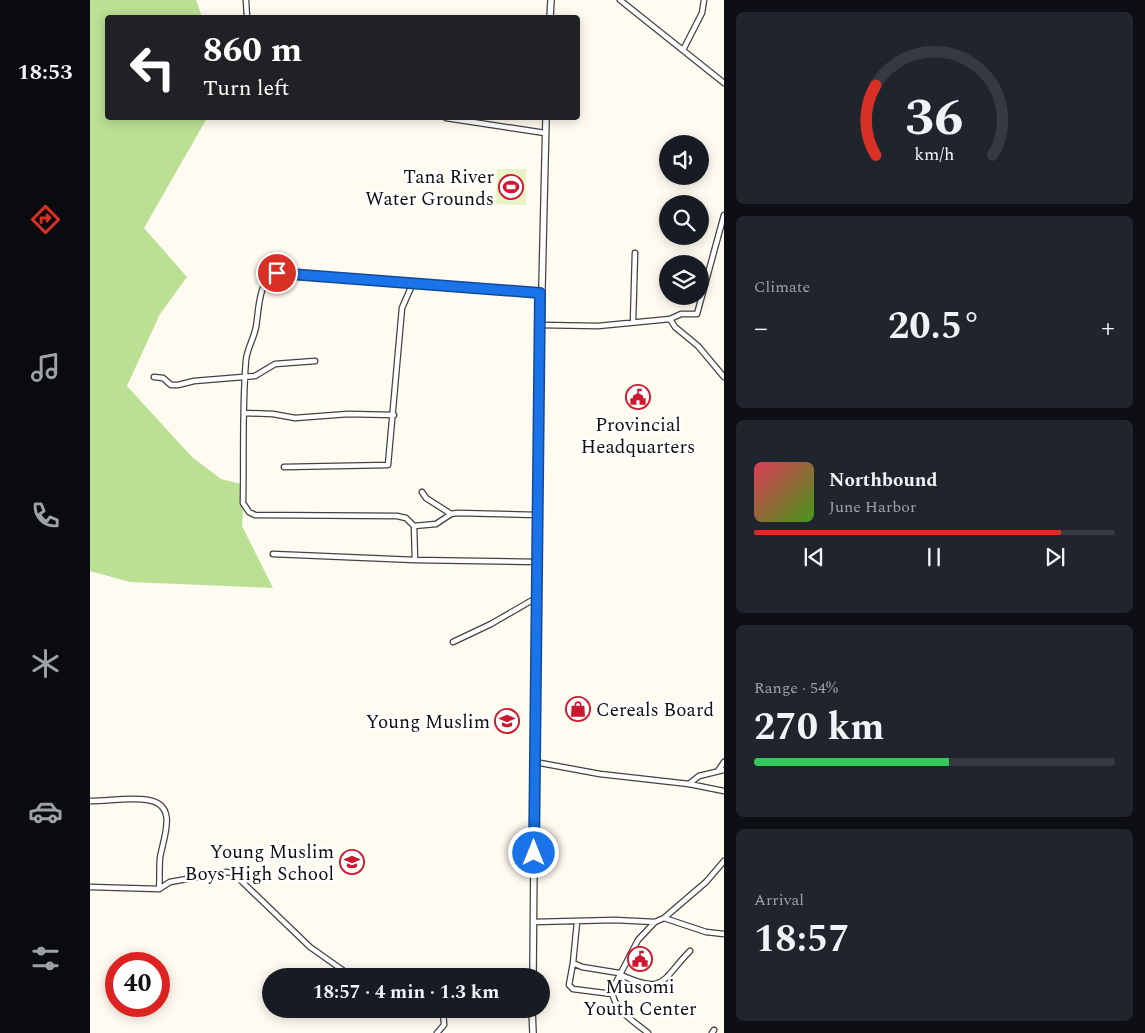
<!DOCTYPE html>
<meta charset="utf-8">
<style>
body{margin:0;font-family:Spectral,serif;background:#20242c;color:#f1f3f6;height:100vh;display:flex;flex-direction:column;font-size:19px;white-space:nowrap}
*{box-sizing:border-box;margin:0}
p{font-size:16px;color:#9ea1a6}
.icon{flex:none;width:28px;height:28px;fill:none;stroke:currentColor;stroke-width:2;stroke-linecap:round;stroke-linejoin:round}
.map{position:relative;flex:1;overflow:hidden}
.drawer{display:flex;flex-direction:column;gap:12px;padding:12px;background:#0d0f14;width:421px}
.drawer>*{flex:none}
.hud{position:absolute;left:15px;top:15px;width:475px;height:105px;border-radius:5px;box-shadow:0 2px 12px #0003;background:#202124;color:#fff;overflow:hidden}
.controls{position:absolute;left:569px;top:135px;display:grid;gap:10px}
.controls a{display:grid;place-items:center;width:50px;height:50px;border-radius:50%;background:#171b24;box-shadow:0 2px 12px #0003;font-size:25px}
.speed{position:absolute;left:15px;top:952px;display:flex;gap:10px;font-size:25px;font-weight:700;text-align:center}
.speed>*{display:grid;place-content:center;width:65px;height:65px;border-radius:50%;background:#171b24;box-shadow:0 2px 12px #0003;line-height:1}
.speed .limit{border:8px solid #d22;background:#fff;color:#111}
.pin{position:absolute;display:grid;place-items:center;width:42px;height:42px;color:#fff;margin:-21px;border:2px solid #fff;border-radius:50%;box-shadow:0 1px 5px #0007}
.me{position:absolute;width:55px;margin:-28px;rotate:0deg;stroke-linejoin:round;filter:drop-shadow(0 0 4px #0008)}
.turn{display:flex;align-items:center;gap:18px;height:105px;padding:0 15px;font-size:22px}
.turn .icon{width:65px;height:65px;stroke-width:2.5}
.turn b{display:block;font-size:35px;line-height:42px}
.big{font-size:38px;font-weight:700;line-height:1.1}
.drawer .card{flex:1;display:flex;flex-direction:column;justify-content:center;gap:8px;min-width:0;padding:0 18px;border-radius:8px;background:#20242c}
.drawer .dial{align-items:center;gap:0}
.dial svg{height:130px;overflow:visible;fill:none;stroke:#363941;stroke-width:7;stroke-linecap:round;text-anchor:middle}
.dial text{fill:#f1f3f6;stroke:none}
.song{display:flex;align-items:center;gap:15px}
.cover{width:60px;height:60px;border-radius:8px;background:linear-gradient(135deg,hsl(350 70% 55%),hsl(100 70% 35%))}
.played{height:5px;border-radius:2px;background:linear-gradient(90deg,#d93025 85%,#363941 85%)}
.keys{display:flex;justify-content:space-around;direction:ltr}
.heat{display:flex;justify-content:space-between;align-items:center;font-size:28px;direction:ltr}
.charge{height:8px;border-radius:4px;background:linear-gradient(90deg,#34c759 54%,#363941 0)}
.trip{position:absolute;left:172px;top:968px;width:288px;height:50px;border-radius:25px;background:#171b24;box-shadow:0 2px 12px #0003;font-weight:700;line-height:50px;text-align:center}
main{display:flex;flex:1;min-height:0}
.tabs{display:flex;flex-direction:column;width:90px;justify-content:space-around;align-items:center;background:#090b0e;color:#9ea1a6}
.tabs .icon{width:35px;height:35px}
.tabs .selected{color:#d93025}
.tabs b{font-size:22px;color:#f1f3f6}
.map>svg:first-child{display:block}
.forest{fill:#bbe093}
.pitch{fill:#e8f4c8}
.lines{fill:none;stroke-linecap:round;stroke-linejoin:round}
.minor-casing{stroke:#424242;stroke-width:7}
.tertiary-casing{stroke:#424242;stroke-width:8}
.minor{stroke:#fff;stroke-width:4.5}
.tertiary{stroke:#fff;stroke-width:5.5}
.route-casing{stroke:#114b97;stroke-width:12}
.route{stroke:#1a73e8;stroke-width:9}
.labels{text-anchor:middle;stroke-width:5;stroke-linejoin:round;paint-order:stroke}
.poi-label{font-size:19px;fill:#0f0f0f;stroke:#fff;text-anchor:end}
</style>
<main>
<nav class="tabs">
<b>18:53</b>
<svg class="icon selected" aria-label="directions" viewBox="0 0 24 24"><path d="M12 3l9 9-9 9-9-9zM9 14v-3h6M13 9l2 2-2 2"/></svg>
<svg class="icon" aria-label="music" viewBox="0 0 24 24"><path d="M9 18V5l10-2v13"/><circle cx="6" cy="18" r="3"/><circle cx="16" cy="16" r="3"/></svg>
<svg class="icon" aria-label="phone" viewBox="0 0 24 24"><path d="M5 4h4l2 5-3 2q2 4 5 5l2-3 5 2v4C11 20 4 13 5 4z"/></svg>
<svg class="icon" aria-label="climate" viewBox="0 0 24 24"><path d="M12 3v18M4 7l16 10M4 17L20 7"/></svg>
<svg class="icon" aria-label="car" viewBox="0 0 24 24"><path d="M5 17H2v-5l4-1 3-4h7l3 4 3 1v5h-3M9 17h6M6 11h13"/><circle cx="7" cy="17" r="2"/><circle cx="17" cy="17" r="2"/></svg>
<svg class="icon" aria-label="filters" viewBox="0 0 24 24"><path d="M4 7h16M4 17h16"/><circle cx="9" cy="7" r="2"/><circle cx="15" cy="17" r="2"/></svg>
</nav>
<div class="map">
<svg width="634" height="1033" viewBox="0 0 634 1033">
<rect width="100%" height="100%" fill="#fffbf0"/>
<path class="forest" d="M0,0h106l6,17 -94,1v100h99l-63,110 43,49 -27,37 -33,72 65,71 29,22 24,6 -3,41 31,62 -143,-6 -40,-11z"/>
<path class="pitch" d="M407,169h29v36l-30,-1z"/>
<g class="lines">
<defs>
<path id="minor" d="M156,0l1,18
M530,0l104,83
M593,50l19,-37 2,-13
M356,118l99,15
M580,319l5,8 23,19 26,31
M543,322l2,-69
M450,325l58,1 72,-7 11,-5h16l27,-99
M64,377l9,1 8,7h7l16,-4 61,-5 20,-12 40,-3
M154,413l29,1 22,4 53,-4 46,1
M194,467l104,-2 14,-157 10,-23
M332,492l4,6 25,16
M324,526l22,-2 15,-10 6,-1 80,2
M183,554l142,6
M448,562l-123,-2 -1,-34 -8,-8 -9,-2 -142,-1 -6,-3 -6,-9c1,-47 -1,-95 3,-143 1,-11 8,-22 10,-33 3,-17 2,-48 21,-54l263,20
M363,642l38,-18 45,-26
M445,762l65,12 89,10 35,7
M628,771l6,-9
M599,784l10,-8 25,-6
M0,801c19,0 39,-4 58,-1 31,5 15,38 12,58 -1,11 0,21 -1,31
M0,887l69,2 11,-7 56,-10 7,1 77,74 41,29
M574,918l42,14 18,2
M444,922l81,-2 40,2 9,-4 42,-36 18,-21
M487,922l-4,41 9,4 37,6
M483,963l-4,22 4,4 39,5
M529,974c47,22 42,6 71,-23
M347,1033l7,-8 -1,-16
M558,1033c-13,-11 -35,-23 -36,-43l26,-50 17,-18
M622,1033l2,-3"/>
<path id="tertiary" d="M460,18l1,-18
M443,976l4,-479 9,-379
M442,1009l1,24"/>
</defs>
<use href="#minor" class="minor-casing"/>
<use href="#tertiary" class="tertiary-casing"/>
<use href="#minor" class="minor"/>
<use href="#tertiary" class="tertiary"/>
</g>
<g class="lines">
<defs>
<path id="route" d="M187,273l263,20 -6,560"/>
</defs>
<use href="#route" class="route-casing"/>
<use href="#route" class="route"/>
</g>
<defs>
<symbol id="stadium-ring" viewBox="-11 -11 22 22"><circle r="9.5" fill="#fff" stroke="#cc192f" stroke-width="1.5"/><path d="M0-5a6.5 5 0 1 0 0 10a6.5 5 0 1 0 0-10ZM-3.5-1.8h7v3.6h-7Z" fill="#cc192f"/></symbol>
<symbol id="civic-ring" viewBox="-11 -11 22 22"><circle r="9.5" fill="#fff" stroke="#cc192f" stroke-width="1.5"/><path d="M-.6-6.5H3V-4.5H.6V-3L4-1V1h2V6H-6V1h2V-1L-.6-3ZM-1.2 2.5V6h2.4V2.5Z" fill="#cc192f"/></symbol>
<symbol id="shop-ring" viewBox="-11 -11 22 22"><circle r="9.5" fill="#fff" stroke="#cc192f" stroke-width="1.5"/><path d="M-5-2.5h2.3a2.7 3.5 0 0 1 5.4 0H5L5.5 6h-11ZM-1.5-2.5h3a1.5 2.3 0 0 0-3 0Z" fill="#cc192f"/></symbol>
<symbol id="school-ring" viewBox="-11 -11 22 22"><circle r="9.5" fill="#fff" stroke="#cc192f" stroke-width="1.5"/><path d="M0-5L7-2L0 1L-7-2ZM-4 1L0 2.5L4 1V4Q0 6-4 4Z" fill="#cc192f"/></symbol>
</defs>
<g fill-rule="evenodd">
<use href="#stadium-ring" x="407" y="173" width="28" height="28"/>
<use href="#civic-ring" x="534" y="383" width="28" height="28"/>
<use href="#shop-ring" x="474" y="695" width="28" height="28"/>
<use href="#school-ring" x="403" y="707" width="28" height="28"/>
<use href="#school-ring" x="248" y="848" width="28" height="28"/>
<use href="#civic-ring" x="536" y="945" width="28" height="28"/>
</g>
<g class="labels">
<g class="poi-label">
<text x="404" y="183">Tana River<tspan x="404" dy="22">Water Grounds</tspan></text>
<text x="548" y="431" text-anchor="middle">Provincial<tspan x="548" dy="22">Headquarters</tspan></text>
<text x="506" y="716" text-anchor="start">Cereals Board</text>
<text x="400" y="728">Young Muslim</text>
<text x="244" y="858">Young Muslim<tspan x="244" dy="22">Boys High School</tspan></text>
<text x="550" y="993" text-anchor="middle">Musomi<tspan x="550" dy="22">Youth Center</tspan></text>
</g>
</g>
</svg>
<div class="controls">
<a><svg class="icon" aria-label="sound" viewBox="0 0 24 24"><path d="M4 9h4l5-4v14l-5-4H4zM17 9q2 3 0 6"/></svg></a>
<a><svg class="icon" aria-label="search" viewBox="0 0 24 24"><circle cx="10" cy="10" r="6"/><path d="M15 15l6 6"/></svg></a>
<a><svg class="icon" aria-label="layers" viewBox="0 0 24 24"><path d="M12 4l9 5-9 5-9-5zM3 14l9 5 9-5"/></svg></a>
</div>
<div class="speed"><div class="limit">40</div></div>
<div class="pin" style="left:187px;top:273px;background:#d93025"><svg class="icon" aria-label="arrive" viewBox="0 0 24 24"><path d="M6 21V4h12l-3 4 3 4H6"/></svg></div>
<svg class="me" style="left:444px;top:853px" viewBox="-20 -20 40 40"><circle r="17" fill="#1a73e8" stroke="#fff" stroke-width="3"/><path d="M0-11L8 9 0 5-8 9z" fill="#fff"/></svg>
<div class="trip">18:57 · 4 min · 1.3 km</div>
<div class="hud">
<div class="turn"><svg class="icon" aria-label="left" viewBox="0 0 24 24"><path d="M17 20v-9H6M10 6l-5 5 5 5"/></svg><div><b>860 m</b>Turn left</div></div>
</div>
</div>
<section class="drawer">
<div class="card dial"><svg viewBox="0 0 100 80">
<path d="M14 69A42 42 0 1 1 86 69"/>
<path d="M14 69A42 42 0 0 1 14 26" stroke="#d93025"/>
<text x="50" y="56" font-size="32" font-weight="700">36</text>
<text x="50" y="72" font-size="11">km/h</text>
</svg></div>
<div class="card"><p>Climate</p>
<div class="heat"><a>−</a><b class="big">20.5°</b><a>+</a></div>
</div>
<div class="card">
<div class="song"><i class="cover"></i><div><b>Northbound</b><p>June Harbor</p></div></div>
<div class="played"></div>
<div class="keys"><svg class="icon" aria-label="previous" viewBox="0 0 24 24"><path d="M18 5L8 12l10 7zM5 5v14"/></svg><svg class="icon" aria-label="pause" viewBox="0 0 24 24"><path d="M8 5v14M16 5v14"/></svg><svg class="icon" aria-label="next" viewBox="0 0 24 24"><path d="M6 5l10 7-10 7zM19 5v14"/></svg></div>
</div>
<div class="card"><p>Range · 54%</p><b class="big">270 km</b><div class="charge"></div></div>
<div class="card"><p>Arrival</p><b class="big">18:57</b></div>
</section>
</main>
